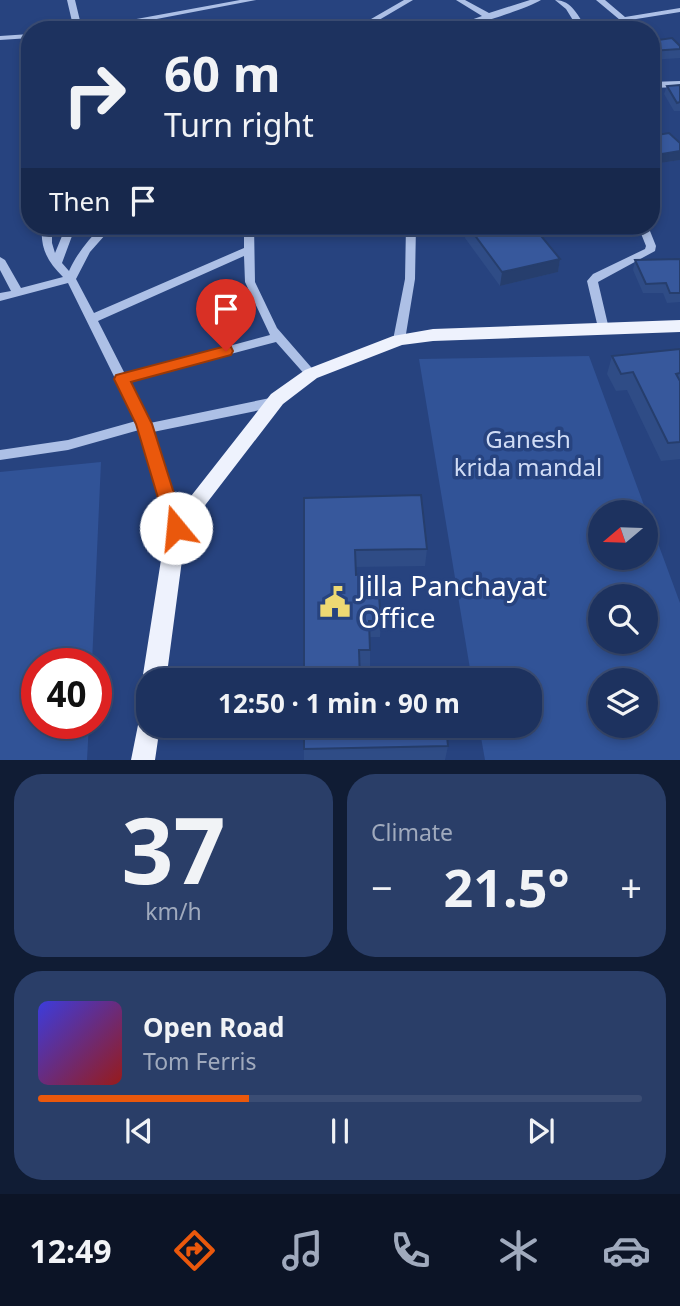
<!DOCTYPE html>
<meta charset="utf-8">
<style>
body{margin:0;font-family:"Noto Sans",sans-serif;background:#2a3e68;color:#f1f3f6;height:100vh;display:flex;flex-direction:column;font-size:26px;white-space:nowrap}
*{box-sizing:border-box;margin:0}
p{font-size:23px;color:#a0aabd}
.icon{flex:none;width:38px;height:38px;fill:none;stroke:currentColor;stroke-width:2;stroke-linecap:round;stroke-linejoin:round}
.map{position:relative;height:760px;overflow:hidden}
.panel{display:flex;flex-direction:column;gap:14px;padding:14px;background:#101c34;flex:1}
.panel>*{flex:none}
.hud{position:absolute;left:21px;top:21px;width:639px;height:214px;border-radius:28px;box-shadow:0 4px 10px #0003,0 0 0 2px #3b4d74;background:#1d325f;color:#f1f3f6;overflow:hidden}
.needle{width:46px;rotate:251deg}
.tools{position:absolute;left:588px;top:500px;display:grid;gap:14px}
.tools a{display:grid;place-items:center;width:70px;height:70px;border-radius:50%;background:#1d325f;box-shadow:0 4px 10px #0003,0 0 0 2px #3b4d74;font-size:35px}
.speed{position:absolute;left:21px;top:648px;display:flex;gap:14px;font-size:35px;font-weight:700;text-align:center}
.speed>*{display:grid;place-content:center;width:91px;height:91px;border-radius:50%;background:#1d325f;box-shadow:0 4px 10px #0003,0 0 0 2px #3b4d74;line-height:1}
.speed .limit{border:10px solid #d22;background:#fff;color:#111}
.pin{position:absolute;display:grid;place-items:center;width:60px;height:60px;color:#fff;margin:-72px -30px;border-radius:50% 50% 50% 0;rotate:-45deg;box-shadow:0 0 7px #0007}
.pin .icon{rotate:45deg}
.me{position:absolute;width:77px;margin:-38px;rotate:343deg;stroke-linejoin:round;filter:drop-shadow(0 0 5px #0008)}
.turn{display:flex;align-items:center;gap:24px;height:147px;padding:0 28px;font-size:32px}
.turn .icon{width:91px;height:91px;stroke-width:2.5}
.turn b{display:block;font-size:49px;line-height:60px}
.then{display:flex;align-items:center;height:66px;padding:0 28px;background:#0003;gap:14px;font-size:26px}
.big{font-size:52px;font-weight:700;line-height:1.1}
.panel .card{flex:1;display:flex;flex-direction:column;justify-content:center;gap:10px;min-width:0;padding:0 24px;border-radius:28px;background:#2a3e68}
.panel .dial{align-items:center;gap:0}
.dial b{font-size:91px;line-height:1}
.song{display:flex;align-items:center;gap:21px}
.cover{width:84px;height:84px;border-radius:10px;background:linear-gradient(135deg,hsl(240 70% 55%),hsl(0 70% 35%))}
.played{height:7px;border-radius:4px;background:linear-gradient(90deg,#ea580c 35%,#3b4d74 35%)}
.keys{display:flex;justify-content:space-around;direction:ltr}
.heat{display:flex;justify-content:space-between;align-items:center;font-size:38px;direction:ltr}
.panel .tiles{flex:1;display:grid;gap:14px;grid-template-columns:1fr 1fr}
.card:last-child{grid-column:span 2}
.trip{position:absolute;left:136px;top:668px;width:406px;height:70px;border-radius:28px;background:#1d325f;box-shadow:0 4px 10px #0003,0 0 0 2px #3b4d74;font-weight:700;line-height:70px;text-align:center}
.menu{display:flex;height:112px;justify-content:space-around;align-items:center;background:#0c1426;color:#a0aabd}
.menu .icon{width:49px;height:49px}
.menu .current{color:#ea580c}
.menu b{font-size:32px;color:#f1f3f6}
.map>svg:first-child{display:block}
.green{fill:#315397;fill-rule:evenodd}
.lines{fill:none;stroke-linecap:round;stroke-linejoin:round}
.minor{fill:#adc0e6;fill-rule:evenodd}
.major{fill:#eef2fd;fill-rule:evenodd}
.wall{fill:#2f4c86}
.shaded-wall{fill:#263e6d}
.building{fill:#37589c;stroke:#263e6d;stroke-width:2}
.route{fill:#ea580c;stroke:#983908;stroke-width:2}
.labels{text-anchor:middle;stroke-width:7;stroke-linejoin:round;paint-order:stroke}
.park-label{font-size:24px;fill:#d0dcf5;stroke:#27437f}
.near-poi-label{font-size:28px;fill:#fff;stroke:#27437f;text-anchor:start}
</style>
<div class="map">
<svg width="680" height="760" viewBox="0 0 680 760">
<rect width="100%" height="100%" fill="#27437f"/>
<path class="green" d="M589,356l91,247v157h-195l-6,-34h51v-45h-58l-53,-322zM600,513h46v45h-46zM600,597h46v45h-46zM600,681h46v45h-46z
M101,462l-9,201h-55v60h52l-2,37h-87v-288z"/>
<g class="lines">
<path class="minor" d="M67,0h8l7,29 158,-29h16l-157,30h-25z
M404,0h9l-51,30h-10z
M456,0h9l24,13 41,-13h11c-17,10 -79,30 -98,30l39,-14z
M555,0c17,0 24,17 32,30h-8l-13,-21z
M596,0h9l20,17 55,-9v4l-50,8 11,10h-9z
M30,34v4l-30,2v-4z
M680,81v6l-29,1v-6z
M42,226h10v17l3,10 7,-17 1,-10h10l-1,10 -10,27 7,8c8,-18 20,-32 33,-45h11l-23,26 -14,27 18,34 150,-65v-22h10l1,56 22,46 40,46 -2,3h-8l-31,-35 -147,39 21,42 125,-26 6,5 -6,5 -122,25 30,96 -2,4 -5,2 -5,-2 -2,-4 -30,-98 -71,20 -68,10v-10l68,-10 68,-19 -68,-138 -68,18v-8l11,-2 -11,-21v-13l5,3 16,28 42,-11c-15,-15 -23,-28 -21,-51zM244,256l1,26 25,53 -145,39 -27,-53z
M406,226h10l-1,53 -10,61 -6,4 -6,-4 12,-61z
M638,226h10l8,20 -1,5 -57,31 11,47 -6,4 -4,-1 -12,-51 6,-7 52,-25 1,-3z"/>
<path class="major" d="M680,320v12l-247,9 -31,4 -85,33 -34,26 -97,126 -20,151h-17v9l-3,-1 -4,-8 24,-153 105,-134 34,-24 88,-34 40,-7z
M149,707v19h11l-5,34h-24l10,-50z"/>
</g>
<path class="wall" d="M651,41l29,5v12l-29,2z
M680,85v26h-6l-10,-17 3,-8z
M651,117h4l-2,9h-2z
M651,136l29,7v17l-20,3 -9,-8z
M466,226h67l27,33 -2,13 -58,14 -35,-48z
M680,259v43l-13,1 -4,-10h-20l-10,-23 2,-10z
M680,349v110l-19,2 -34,-71 -11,1 -9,-17 5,-18z
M304,498l123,51 -2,17 -70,1 1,8 25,46 -1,16h-10v29h-10v14l-56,1z
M448,746l-3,14h-141v-11z"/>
<path class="shaded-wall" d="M680,151v9l-20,3 2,-9z
M560,259l-2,13 -58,14 2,-14z"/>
<path class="building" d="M672,38l8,8v3l-29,2v-10z
M680,85v17l-3,1 -10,-17z
M669,133l11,10v8l-18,3 -11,-11v-7z
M468,226h65l27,33 -58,13z
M680,259v34h-10l-4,-10 -20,1 -11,-24z
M680,349v24l-4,1 4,7v61l-12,1 -35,-71 -12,2 -9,-18z
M421,495l6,54 -72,1 1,25 10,-1 2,22h11l2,25h-12l1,29h-11l1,30 81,-2v3h-137v-183z
M304,726h142l2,20 -144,3z"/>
<path class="route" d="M226,346l5,1 2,4 -2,4 -100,27 21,42 33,104 -3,6 -6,2 -7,-2 -2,-6 -31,-104 -22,-45 2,-4z"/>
<defs>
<symbol id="civic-bare" viewBox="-9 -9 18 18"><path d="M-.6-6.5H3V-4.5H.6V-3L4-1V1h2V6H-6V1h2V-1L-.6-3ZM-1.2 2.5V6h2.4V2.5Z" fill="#eed973" stroke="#27437f" stroke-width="2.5" paint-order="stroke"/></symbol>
</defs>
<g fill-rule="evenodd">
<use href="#civic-bare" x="313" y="580" width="44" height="44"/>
</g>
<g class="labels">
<g class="park-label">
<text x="528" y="448">Ganesh<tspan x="528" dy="28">krida mandal</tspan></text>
</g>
<g class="near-poi-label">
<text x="358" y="596">Jilla Panchayat<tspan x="358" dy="32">Office</tspan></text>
</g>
</g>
</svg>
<div class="tools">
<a><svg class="needle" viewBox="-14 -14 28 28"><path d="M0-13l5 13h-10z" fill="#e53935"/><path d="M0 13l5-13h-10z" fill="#a0aabd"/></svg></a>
<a><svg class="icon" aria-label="search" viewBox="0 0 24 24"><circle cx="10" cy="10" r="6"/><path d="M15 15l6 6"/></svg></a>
<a><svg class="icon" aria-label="layers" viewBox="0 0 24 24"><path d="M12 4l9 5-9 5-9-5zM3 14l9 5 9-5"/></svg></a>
</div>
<div class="speed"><div class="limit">40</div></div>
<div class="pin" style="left:226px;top:351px;background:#d93025"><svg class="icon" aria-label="arrive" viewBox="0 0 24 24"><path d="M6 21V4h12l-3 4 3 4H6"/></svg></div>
<svg class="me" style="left:176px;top:528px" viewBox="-20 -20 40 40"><circle r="19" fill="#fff"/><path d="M0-13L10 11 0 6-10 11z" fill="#ea580c"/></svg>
<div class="trip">12:50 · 1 min · 90 m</div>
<div class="hud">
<div class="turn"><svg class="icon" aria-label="right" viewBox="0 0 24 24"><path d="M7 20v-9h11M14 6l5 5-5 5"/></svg><div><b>60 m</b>Turn right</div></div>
<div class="then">Then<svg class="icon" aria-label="arrive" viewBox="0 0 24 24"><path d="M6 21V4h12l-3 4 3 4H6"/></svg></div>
</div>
</div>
<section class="panel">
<div class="tiles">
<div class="card dial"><b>37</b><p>km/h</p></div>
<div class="card"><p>Climate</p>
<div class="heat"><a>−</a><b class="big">21.5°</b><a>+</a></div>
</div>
<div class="card">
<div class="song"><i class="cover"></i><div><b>Open Road</b><p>Tom Ferris</p></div></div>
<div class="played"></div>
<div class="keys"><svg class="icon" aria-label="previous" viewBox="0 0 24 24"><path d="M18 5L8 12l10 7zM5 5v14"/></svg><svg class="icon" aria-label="pause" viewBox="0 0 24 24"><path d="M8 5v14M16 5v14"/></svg><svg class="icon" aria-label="next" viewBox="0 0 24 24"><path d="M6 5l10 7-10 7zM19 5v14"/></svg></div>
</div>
</div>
</section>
<nav class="menu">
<b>12:49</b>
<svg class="icon current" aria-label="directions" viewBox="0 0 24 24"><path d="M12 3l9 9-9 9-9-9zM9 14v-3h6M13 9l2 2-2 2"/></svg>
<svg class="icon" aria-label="music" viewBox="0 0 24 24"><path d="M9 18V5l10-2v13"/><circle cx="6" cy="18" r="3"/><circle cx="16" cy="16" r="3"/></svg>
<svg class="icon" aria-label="phone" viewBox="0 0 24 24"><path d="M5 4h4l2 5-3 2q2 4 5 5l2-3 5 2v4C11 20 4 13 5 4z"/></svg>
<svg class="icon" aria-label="climate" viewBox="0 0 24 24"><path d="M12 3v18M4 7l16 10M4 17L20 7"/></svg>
<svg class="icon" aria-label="car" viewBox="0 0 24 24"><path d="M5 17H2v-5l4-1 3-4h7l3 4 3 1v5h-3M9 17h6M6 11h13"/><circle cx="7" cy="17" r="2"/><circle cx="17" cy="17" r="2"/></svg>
</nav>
